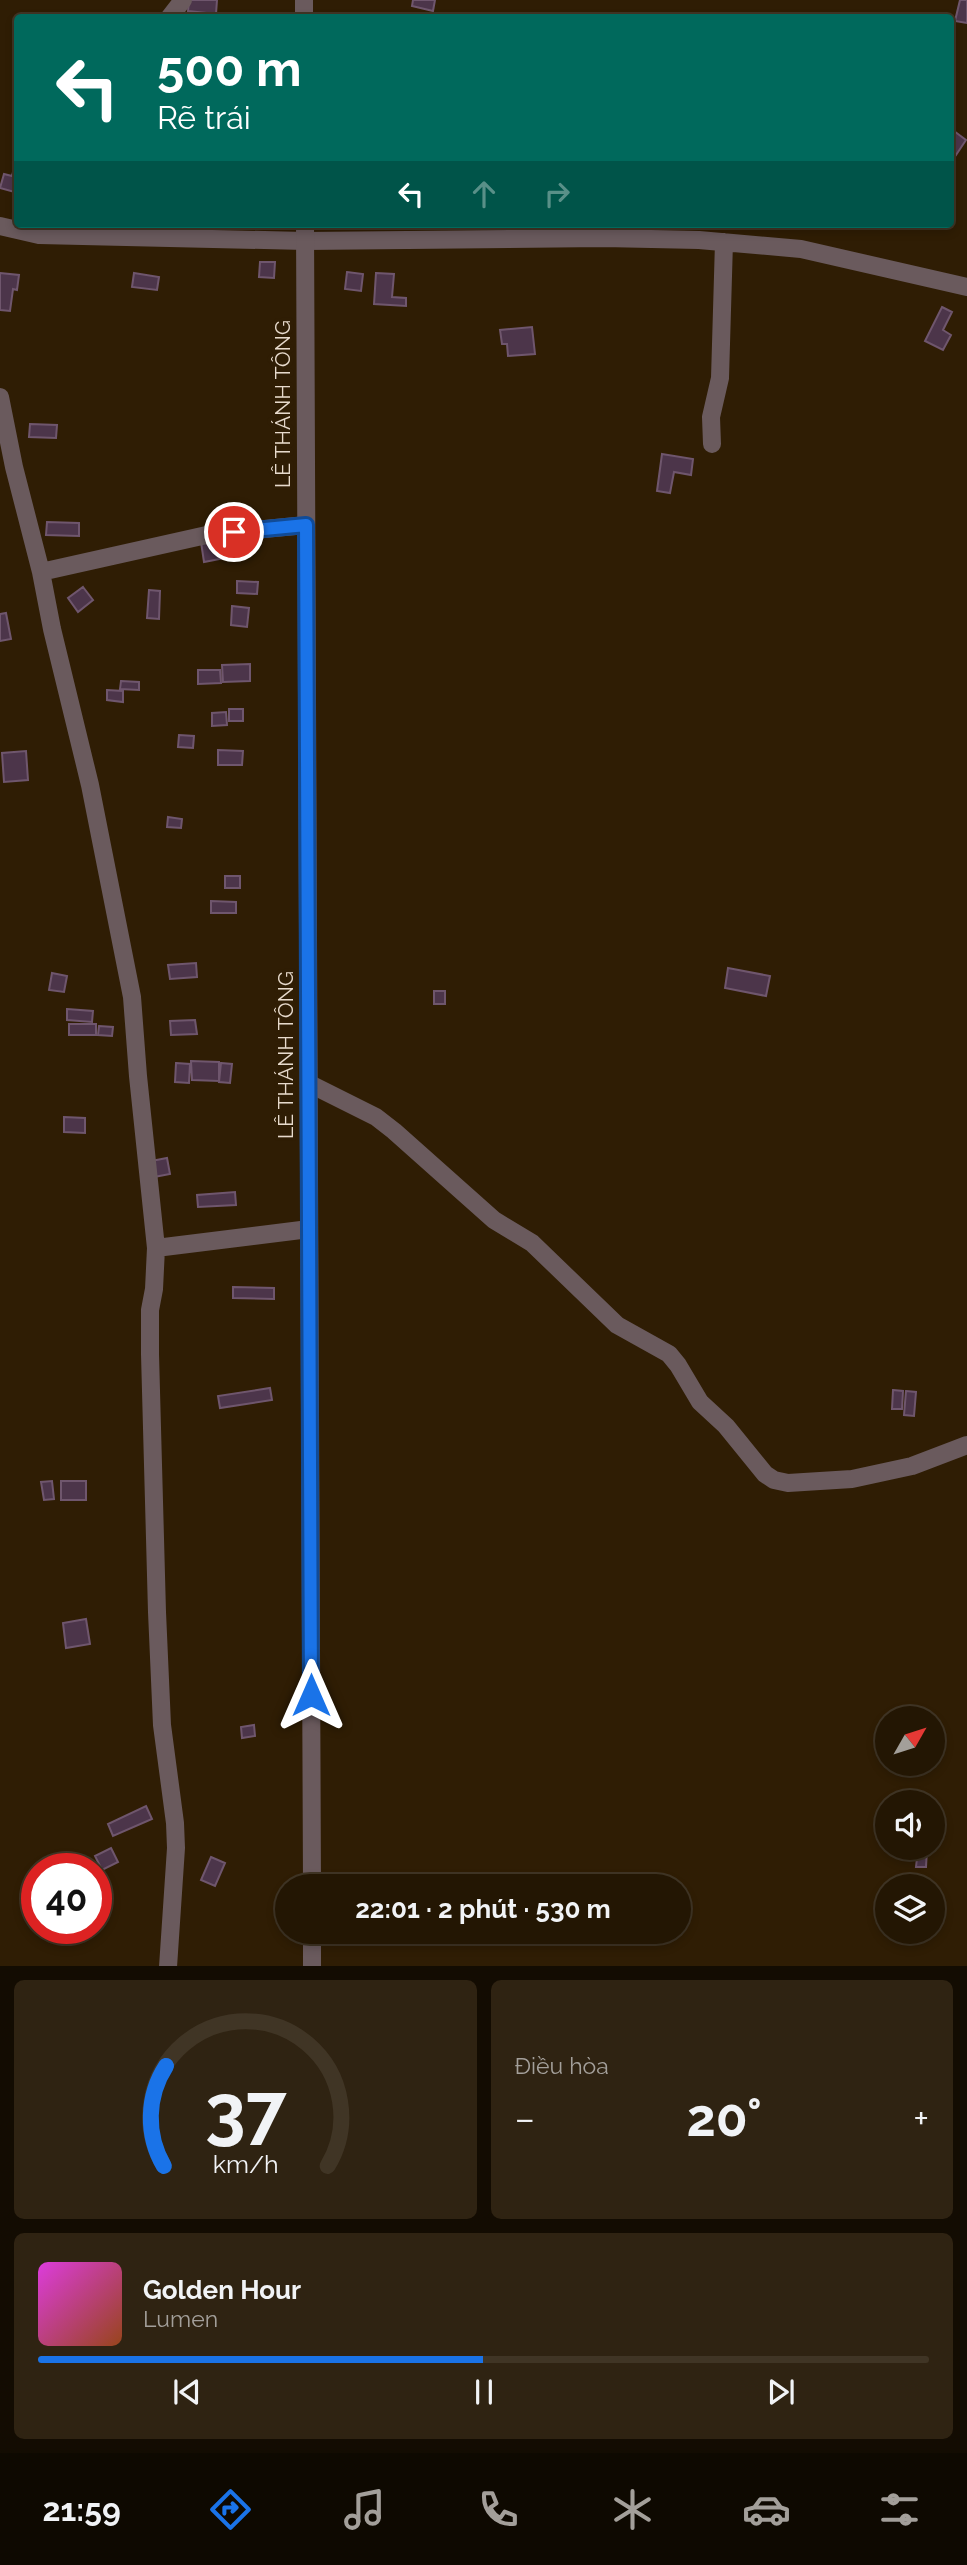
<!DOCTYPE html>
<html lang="vi">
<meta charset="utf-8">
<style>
body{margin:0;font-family:Raleway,sans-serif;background:#2f2312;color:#f1f3f6;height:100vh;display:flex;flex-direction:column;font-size:26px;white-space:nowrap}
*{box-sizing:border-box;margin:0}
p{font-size:23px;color:#a39f9a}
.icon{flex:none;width:38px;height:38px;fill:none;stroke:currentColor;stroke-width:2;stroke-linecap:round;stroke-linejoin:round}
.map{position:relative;height:1966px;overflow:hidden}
.drawer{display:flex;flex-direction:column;gap:14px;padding:14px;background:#130c02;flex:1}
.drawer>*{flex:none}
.banner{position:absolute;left:14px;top:14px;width:940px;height:214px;border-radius:7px;box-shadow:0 4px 10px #0003,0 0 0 2px #403525;background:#00695c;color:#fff;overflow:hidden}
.needle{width:46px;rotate:51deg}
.fabs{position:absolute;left:875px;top:1706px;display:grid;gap:14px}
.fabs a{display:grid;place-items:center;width:70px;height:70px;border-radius:50%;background:#231603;box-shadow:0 4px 10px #0003,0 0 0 2px #403525;font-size:35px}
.speed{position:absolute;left:21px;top:1853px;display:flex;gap:14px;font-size:35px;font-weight:700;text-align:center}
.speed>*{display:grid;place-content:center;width:91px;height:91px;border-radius:50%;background:#231603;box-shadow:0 4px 10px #0003,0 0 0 2px #403525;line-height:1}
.speed .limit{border:10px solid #d22;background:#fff;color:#111}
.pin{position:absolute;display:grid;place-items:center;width:60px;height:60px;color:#fff;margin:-30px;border:4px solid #fff;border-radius:50%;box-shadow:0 2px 7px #0007}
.me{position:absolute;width:77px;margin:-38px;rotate:0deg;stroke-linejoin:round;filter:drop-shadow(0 0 5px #0008)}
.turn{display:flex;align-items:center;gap:24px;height:147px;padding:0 28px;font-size:32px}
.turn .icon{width:91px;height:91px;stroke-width:2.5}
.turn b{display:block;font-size:49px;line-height:60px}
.lanes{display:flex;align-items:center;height:66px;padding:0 28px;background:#0003;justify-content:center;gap:35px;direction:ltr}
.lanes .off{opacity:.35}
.big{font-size:52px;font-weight:700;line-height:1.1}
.drawer .tile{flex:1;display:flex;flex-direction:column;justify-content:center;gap:10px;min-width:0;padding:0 24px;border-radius:10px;background:#2f2312}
.drawer .dial{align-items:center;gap:0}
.dial svg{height:182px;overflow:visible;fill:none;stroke:#403525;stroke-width:7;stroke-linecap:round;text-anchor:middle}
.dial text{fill:#f1f3f6;stroke:none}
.song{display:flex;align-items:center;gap:21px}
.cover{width:84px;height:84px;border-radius:10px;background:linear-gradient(135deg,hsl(300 70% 55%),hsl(20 70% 35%))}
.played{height:7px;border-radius:4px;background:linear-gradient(90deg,#1a73e8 50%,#403525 50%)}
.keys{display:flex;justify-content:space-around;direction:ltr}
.heat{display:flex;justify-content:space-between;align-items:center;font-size:38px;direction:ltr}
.drawer .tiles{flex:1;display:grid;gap:14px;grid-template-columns:1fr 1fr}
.tile:last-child{grid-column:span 2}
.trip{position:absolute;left:275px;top:1874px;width:416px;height:70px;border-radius:35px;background:#231603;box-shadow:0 4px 10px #0003,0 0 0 2px #403525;font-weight:700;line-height:70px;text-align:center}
.menu{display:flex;height:112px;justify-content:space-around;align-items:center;background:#0e0901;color:#a39f9a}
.menu .icon{width:49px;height:49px}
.menu .active{color:#1a73e8}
.menu b{font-size:32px;color:#f1f3f6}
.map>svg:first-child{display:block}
.building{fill:#4c354a;stroke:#6f566d;stroke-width:2}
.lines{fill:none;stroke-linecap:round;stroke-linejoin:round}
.minor{stroke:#6a5a5d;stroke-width:18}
.tertiary{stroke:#6a5a5d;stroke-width:18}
.route-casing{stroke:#114b97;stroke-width:18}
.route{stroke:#1a73e8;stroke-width:12}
.labels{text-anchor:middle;stroke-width:7;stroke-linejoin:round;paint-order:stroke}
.street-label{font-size:21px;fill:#e7dacc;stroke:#2f1d04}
</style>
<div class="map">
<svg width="967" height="1967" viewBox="0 0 967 1967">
<rect width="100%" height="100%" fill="#2f1d04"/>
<path class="building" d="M189,0h28l-1,14 -28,-3z
M413,0h22l-2,11 -21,-5z
M960,0h7v23l-12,-2z
M954,131l12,9 -10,15 -6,-5v-13z
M15,164l3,1v28l-18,-5 4,-14 8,2z
M260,262h15l-1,16 -15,-1z
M347,272l16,2 -2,17 -16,-2z
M0,273l19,2 -2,15 -4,-1 -3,22 -10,-1z
M134,273l25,4 -2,13 -25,-3z
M376,273l18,1 -2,23 14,1v8l-32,-2z
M942,307l10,5 -9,18 8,5 -8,15 -18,-9z
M532,327l3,27 -27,2 -1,-12h-5l-2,-14z
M30,424l27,1 -1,13 -27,-1z
M662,454l31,5 -2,16 -17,-3 -4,21 -13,-2z
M47,522l32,1v13l-33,-1z
M226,538l4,19 -26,5 -3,-20z
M237,581l21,1 -1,12 -20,-1z
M83,587l10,13 -15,12 -10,-14z
M149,590l11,1 -1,28 -12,-1z
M232,606l17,2 -2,19 -16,-2z
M6,613l5,26 -11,2v-27z
M250,664v17l-27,1 -1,-17z
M198,670h22l1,13 -23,1z
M121,681l18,1v8l-19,-1z
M107,690l16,1v11l-16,-2z
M229,709h14v12h-14z
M226,712l1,13 -15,1v-13z
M179,735l15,1 -1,12 -15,-1z
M218,750l25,1 -1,14h-24z
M26,751l2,29 -24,2 -2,-29z
M168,817l14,2 -1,9 -14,-1z
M225,876h15v12h-15z
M211,901l25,1v11h-25z
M196,963l1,14 -27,2 -2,-14z
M728,968l42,8 -4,20 -41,-8z
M52,973l15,3 -3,16 -15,-2z
M434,991h11v13h-11z
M67,1009l26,2 -1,11 -25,-2z
M195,1020l2,14 -26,1 -1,-14z
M69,1024h27v11h-27z
M99,1026l14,1 -1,9 -14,-1z
M191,1061l28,1v19l-27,-1z
M176,1063l14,1 -1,19 -14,-1z
M221,1063l11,1 -2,19 -11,-1z
M64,1117l21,1v15l-21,-1z
M167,1158l3,16 -16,3 -3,-16z
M235,1192l1,13 -38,2 -1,-12z
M233,1287l41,1v11l-41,-1z
M270,1388l2,12 -52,8 -2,-12z
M893,1390l10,1 -1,18h-10z
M906,1391l10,1 -2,24 -10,-1z
M52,1481l2,18 -10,1 -3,-18z
M61,1481h25v19h-25z
M86,1619l4,25 -24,4 -3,-25z
M254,1725l1,11 -13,2 -1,-11z
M146,1806l6,13 -39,17 -5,-12z
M111,1848l7,14 -16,8 -7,-14z
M918,1849h9l-1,18h-10z
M211,1857l14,6 -10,23 -14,-6z"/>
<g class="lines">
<path class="minor" d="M169,18l14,-18
M0,226l39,9 266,6 299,-3 95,2 102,9 166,38
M0,397l14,70 27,105 11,57 38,156 42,212 6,79 18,172 -2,41 -4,21v44l7,258 5,113 13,98 1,25 -8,119
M712,444l-1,-27 9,-39 4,-136
M41,572l170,-38 95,-9
M310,1084l66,33 18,14 100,89 38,23 85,82 52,29 9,11 22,37 26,24 39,48 9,6 14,3 64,-4 60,-13 55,-21
M156,1248l153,-19"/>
<path class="tertiary" d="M304,0v18
M305,224l7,1662
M312,1932v35"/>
</g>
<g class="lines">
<defs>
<path id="route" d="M234,532l72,-7 5,1170"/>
</defs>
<use href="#route" class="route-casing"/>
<use href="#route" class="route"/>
</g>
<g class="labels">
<g class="street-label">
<text transform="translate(283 404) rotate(-90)" y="7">LÊ THÁNH TÔNG</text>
<text transform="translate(286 1055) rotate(-90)" y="7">LÊ THÁNH TÔNG</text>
</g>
</g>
</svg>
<div class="fabs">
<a><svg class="needle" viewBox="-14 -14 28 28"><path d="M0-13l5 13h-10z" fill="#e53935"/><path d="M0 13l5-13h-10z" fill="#a39f9a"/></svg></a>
<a><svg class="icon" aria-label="sound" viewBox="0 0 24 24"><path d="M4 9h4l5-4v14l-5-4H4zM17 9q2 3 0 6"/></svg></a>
<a><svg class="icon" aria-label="layers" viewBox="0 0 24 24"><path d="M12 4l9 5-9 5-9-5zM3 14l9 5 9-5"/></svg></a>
</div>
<div class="speed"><div class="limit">40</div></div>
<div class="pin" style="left:234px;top:532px;background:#d93025"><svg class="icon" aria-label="arrive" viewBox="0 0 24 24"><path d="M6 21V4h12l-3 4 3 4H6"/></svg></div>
<svg class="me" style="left:311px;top:1695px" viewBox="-20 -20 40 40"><path d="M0-17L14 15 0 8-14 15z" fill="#1a73e8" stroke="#fff" stroke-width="4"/></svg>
<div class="trip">22:01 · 2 phút · 530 m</div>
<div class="banner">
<div class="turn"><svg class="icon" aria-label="left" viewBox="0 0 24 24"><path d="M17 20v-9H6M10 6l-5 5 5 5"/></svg><div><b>500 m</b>Rẽ trái</div></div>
<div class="lanes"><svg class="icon" aria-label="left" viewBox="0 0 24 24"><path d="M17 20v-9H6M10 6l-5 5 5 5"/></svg><svg class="icon off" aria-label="ahead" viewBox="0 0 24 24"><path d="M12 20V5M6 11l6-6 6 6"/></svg><svg class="icon off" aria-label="right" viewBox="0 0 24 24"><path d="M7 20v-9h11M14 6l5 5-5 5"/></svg></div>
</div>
</div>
<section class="drawer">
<div class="tiles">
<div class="tile dial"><svg viewBox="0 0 100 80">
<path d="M14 69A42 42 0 1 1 86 69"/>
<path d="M14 69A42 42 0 0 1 15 25" stroke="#1a73e8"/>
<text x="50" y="56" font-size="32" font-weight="700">37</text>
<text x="50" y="72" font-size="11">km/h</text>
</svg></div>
<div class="tile"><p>Điều hòa</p>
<div class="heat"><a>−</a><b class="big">20°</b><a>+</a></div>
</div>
<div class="tile">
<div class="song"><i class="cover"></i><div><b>Golden Hour</b><p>Lumen</p></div></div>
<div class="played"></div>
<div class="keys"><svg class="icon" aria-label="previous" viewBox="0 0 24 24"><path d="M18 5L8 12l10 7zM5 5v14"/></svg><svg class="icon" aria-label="pause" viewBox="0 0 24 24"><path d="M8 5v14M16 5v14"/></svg><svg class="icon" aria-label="next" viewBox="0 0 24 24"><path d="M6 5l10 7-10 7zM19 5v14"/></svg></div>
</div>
</div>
</section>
<nav class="menu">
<b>21:59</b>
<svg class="icon active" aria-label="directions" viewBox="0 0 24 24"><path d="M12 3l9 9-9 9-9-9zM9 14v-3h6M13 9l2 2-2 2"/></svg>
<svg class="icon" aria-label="music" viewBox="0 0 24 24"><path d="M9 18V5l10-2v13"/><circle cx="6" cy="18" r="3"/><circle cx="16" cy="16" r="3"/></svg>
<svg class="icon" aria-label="phone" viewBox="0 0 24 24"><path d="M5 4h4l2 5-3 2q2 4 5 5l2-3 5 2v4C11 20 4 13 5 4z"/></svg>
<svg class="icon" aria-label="climate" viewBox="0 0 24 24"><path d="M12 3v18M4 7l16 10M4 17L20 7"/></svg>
<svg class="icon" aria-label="car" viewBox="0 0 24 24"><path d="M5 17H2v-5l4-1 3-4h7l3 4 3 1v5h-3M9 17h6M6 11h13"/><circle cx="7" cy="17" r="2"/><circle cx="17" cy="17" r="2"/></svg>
<svg class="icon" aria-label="filters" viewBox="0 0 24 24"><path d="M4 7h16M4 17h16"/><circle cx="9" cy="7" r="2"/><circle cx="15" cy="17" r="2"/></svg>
</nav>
